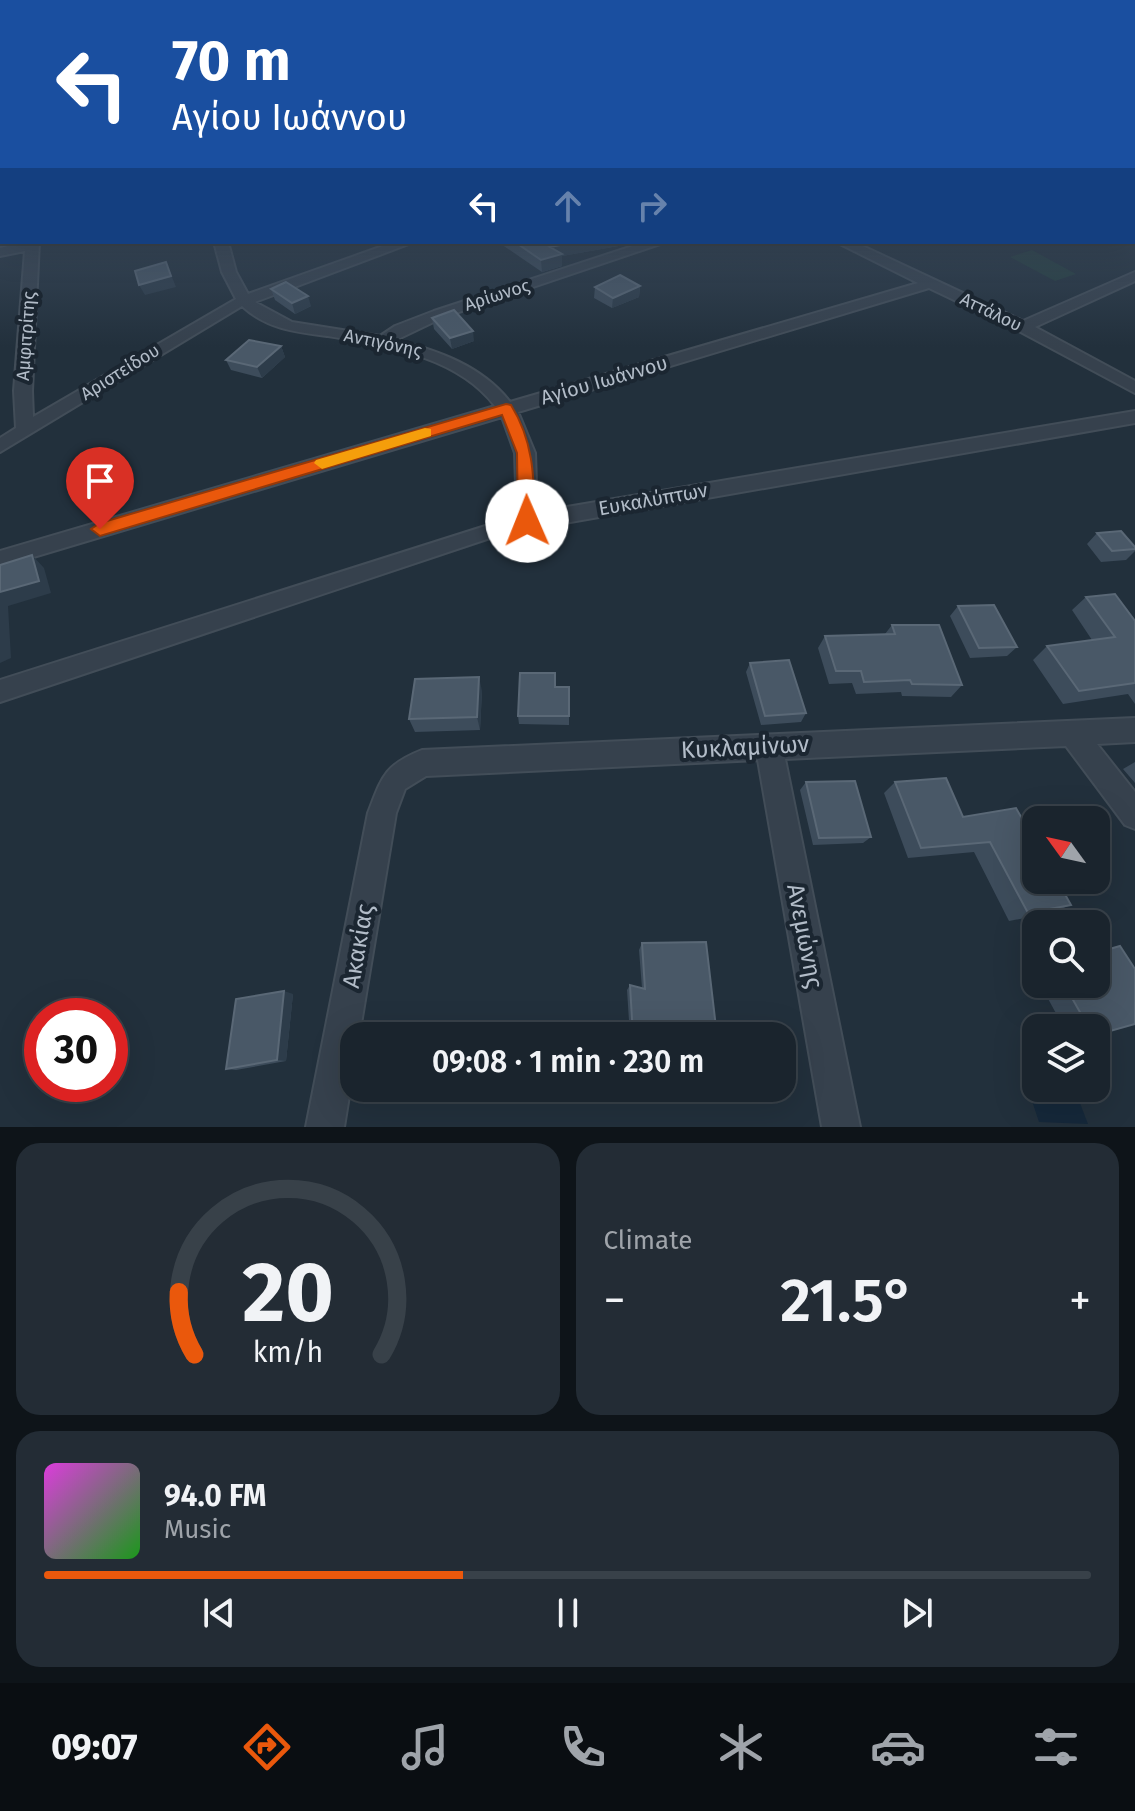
<!DOCTYPE html>
<meta charset="utf-8">
<style>
body{margin:0;font-family:"Fira Sans",sans-serif;background:#232c35;color:#f1f3f6;height:100vh;display:flex;flex-direction:column;font-size:30px;white-space:nowrap}
*{box-sizing:border-box;margin:0}
p{font-size:26px;color:#9fa4aa}
.icon{flex:none;width:44px;height:44px;fill:none;stroke:currentColor;stroke-width:2;stroke-linecap:round;stroke-linejoin:round}
.map{position:relative;height:1127px;overflow:hidden}
.details{display:flex;flex-direction:column;gap:16px;padding:16px;background:#0e1419;flex:1}
.details>*{flex:none}
.banner{position:absolute;left:0px;top:0px;width:1136px;height:244px;box-shadow:0 8px 32px #0002,0 0 0 2px #384149;background:#1a4fa0;color:#fff;overflow:hidden}
.needle{width:52px;rotate:303deg}
.tools{position:absolute;left:1022px;top:806px;display:grid;gap:16px}
.tools a{display:grid;place-items:center;width:88px;height:88px;border-radius:16px;background:#1a242d;box-shadow:0 8px 32px #0002,0 0 0 2px #384149;font-size:40px}
.speed{position:absolute;left:24px;top:998px;display:flex;gap:16px;font-size:40px;font-weight:700;text-align:center}
.speed>*{display:grid;place-content:center;width:104px;height:104px;border-radius:50%;background:#1a242d;box-shadow:0 8px 32px #0002,0 0 0 2px #384149;line-height:1}
.speed .limit{border:12px solid #d22;background:#fff;color:#111}
.pin{position:absolute;display:grid;place-items:center;width:68px;height:68px;color:#fff;margin:-82px -34px;border-radius:50% 50% 50% 0;rotate:-45deg;box-shadow:0 0 8px #0007}
.pin .icon{rotate:45deg}
.me{position:absolute;width:88px;margin:-44px;rotate:359deg;stroke-linejoin:round;filter:drop-shadow(0 0 6px #0008)}
.turn{display:flex;align-items:center;gap:28px;height:168px;padding:0 40px;font-size:36px}
.turn .icon{width:104px;height:104px;stroke-width:2.5}
.turn b{display:block;font-size:56px;line-height:68px}
.lanes{display:flex;align-items:center;height:76px;padding:0 40px;background:#0003;justify-content:center;gap:40px;direction:ltr}
.lanes .off{opacity:.35}
.big{font-size:60px;font-weight:600;line-height:1.1}
.details .card{flex:1;display:flex;flex-direction:column;justify-content:center;gap:12px;min-width:0;padding:0 28px;border-radius:24px;background:#232c35}
.details .dial{align-items:center;gap:0}
.dial svg{height:208px;overflow:visible;fill:none;stroke:#384149;stroke-width:7;stroke-linecap:round;text-anchor:middle}
.dial text{fill:#f1f3f6;stroke:none}
.song{display:flex;align-items:center;gap:24px}
.cover{width:96px;height:96px;border-radius:12px;background:linear-gradient(135deg,hsl(300 70% 55%),hsl(120 70% 35%))}
.played{height:8px;border-radius:4px;background:linear-gradient(90deg,#ea580c 40%,#384149 40%)}
.keys{display:flex;justify-content:space-around;direction:ltr}
.heat{display:flex;justify-content:space-between;align-items:center;font-size:44px;direction:ltr}
.details .tiles{flex:1;display:grid;gap:16px;grid-template-columns:1fr 1fr}
.card:last-child{grid-column:span 2}
.trip{position:absolute;left:340px;top:1022px;width:456px;height:80px;border-radius:24px;background:#1a242d;box-shadow:0 8px 32px #0002,0 0 0 2px #384149;font-weight:600;line-height:80px;text-align:center}
.dock{display:flex;height:128px;justify-content:space-around;align-items:center;background:#0a0e12;color:#9fa4aa}
.dock .icon{width:56px;height:56px}
.dock .active{color:#ea580c}
.dock b{font-size:36px;color:#f1f3f6}
.map>svg:first-child{display:block}
.green{fill:#243d3d}
.water{fill:#15283a}
.lines{fill:none;stroke-linecap:round;stroke-linejoin:round}
.street-casing{stroke:#424d58;stroke-width:4}
.street{fill:#36414d;fill-rule:evenodd}
.wall{fill:#3d4c5b}
.shaded-wall{fill:#2d3c4a}
.building{fill:#495867;stroke:#5a6876;stroke-width:2}
.route{fill:#ea580c;stroke:#983908;stroke-width:2}
.slow{fill:#f59e0b}
.labels{text-anchor:middle;stroke-width:8;stroke-linejoin:round;paint-order:stroke}
.far-street-label{font-size:18px;fill:#b2bcc8;stroke:#1b2631}
.street-label{font-size:20px;fill:#b2bcc8;stroke:#1b2631}
.near-street-label{font-size:24px;fill:#b2bcc8;stroke:#1b2631}
</style>
<div class="map">
<svg width="1135" height="1127" viewBox="0 0 1135 1127">
<rect width="100%" height="100%" fill="#22303c"/>
<path class="green" d="M1032,250l44,24 -21,7 -45,-24z"/>
<path class="water" d="M1028,1089l47,1 13,34 -49,-2z"/>
<g class="lines">
<defs>
<path id="street" d="M25,242h14l-7,149 1,26 203,-118 -14,-27 -8,-30h14l8,30 12,22 146,-52h20l-159,60 37,20 88,14 15,-10 39,-15 211,-69h21l-222,75 -48,23c43,11 86,26 114,62l408,-119 -82,-41h18l169,79 112,-49v9l-100,46 100,54v12l-118,-63 -88,-42 -411,124 17,41 2,59 598,-101v12l-633,111 -502,168v-22l517,-164 -2,-63 -13,-36 -502,150v-16l495,-145c-38,-50 -109,-60 -167,-70 -32,-4 -61,-7 -86,-30l-242,146v-14l16,-10 -2,-37 11,-140 -25,5v-8z
M1135,718v24l-38,2 38,48v37l-10,-4 -59,-79 -281,13 75,368h-38l-64,-367 -332,16 -21,13 -9,24 -37,223h-5v29l-10,62h-38l62,-314c14,-36 16,-48 54,-63z"/>
</defs>
<use href="#street" class="street-casing"/>
<use href="#street" class="street"/>
</g>
<path class="wall" d="M498,242h126v3l-62,11v10l-20,6z
M640,286l-1,11 -27,11 -18,-10 1,-11z
M271,289l40,17 -16,8 -20,-14z
M432,318l42,23 -22,8 -18,-20z
M281,346l4,11 -23,21 -31,-8 -5,-10z
M1097,533l38,14v4l-9,9 -25,2 -14,-18z
M1086,597l49,24v83l-7,-10 -65,10 -30,-44 14,-14 45,-6 -20,-30z
M958,606l59,41 -10,9 -37,2 -20,-42z
M892,625l70,60 -11,12 -49,-1 -1,-4 -45,2 -4,-11 -23,1 -11,-36 7,-12 60,-2z
M750,663l56,50 -5,9 -40,3 -15,-53z
M556,687h13v38l-50,-1 -1,-8z
M482,691l-2,39 -65,2 -6,-13z
M1135,762v21l-12,-14z
M806,782l65,55 -8,6 -50,2 -13,-55z
M895,782l68,35 108,88 -20,8 -42,8 -35,-69 -66,6 -24,-65z
M642,943l75,93h-87l-3,-46 3,-5 12,3 -3,-38z
M1036,950v27l-13,-23z
M1040,984h56v44h-32z
M293,994l-7,67 -50,9 -10,-1z"/>
<path class="shaded-wall" d="M264,242h17l-15,4z
M576,242h48v3l-62,11v10l-20,6 -1,-12 9,-13z
M166,262l10,25 -31,8 -6,-10z
M640,286l-1,11 -27,11 1,-10z
M308,296l3,10 -16,8 -3,-11z
M473,331l1,10 -22,8 -2,-11z
M281,346l4,11 -23,21 -5,-11z
M32,555l12,13 7,25 -43,13 3,52 -11,5v-71z
M479,677l3,14 -2,39 -3,-13z
M284,991l9,3 -7,67 -9,-1z"/>
<path class="building" d="M515,242h61l-26,5 12,7 -21,6z
M166,262l5,14 -32,9 -4,-14z
M620,275l20,11 -27,12 -18,-11z
M286,282l22,14 -16,7 -21,-14z
M454,310l19,21 -23,7 -18,-20z
M249,340l32,6 -24,21 -31,-7z
M1121,531l14,16v2l-23,2 -15,-18z
M32,555l7,26 -39,11v-27z
M1115,594l20,27v62l-56,8 -32,-45 68,-9 -29,-40z
M994,605l23,42 -38,1 -21,-42z
M892,625h47l23,60 -50,-1 -2,-4 -46,2 -3,-11h-25l-11,-35 70,-2z
M789,660l17,53 -41,3 -15,-53z
M520,673h35v14h14v29h-51z
M479,677l-2,40 -68,2 6,-40z
M946,778l17,39 53,-9 20,35v37h21l14,25 -43,8 -38,-71 -69,6 -26,-66z
M855,781l16,56 -52,1 -13,-56z
M1096,934l10,16 14,-4 15,23v55l-39,11v-7h-7l-25,-44h32z
M706,942l11,94h-84l-3,-51 15,4 -3,-46z
M284,991l-7,69 -51,9 10,-70z"/>
<linearGradient id="sky" x2="0" y2="1"><stop stop-color="#131a21"/><stop offset="0.54" stop-color="#3e4e61"/><stop offset="1" stop-color="#3e4e61" stop-opacity="0"/></linearGradient>
<rect width="1135" height="347" fill="url(#sky)"/>
<path class="route" d="M506,404l5,1c23,37 23,73 24,116l-8,6 -9,-6 -1,-68 -15,-38 -402,121 -9,-7 9,-6z"/>
<path class="slow" d="M425,428l6,1v7l-109,33 -8,-6 2,-3z"/>
<g class="labels">
<g class="far-street-label">
<text transform="translate(497 295) rotate(-18)" y="6">Αρίωνος</text>
<text transform="translate(991 312) rotate(26)" y="6">Αττάλου</text>
<text transform="translate(26 336) rotate(-86)" y="6">Αμφιτρίτης</text>
<text transform="translate(383 343) rotate(12)" y="6">Αντιγόνης</text>
<text transform="translate(120 372) rotate(-32)" y="6">Αριστείδου</text>
</g>
<g class="street-label">
<text transform="translate(604 380) rotate(-16)" y="7">Αγίου Ιωάννου</text>
<text transform="translate(653 499) rotate(-10)" y="7">Ευκαλύπτων</text>
</g>
<g class="near-street-label">
<text transform="translate(745 747) rotate(-3)" y="8">Κυκλαμίνων</text>
<text transform="translate(805 936) rotate(79)" y="8">Ανεμώνης</text>
<text transform="translate(358 946) rotate(-80)" y="8">Ακακίας</text>
</g>
</g>
</svg>
<div class="tools">
<a><svg class="needle" viewBox="-14 -14 28 28"><path d="M0-13l5 13h-10z" fill="#e53935"/><path d="M0 13l5-13h-10z" fill="#9fa4aa"/></svg></a>
<a><svg class="icon" aria-label="search" viewBox="0 0 24 24"><circle cx="10" cy="10" r="6"/><path d="M15 15l6 6"/></svg></a>
<a><svg class="icon" aria-label="layers" viewBox="0 0 24 24"><path d="M12 4l9 5-9 5-9-5zM3 14l9 5 9-5"/></svg></a>
</div>
<div class="speed"><div class="limit">30</div></div>
<div class="pin" style="left:100px;top:529px;background:#d93025"><svg class="icon" aria-label="arrive" viewBox="0 0 24 24"><path d="M6 21V4h12l-3 4 3 4H6"/></svg></div>
<svg class="me" style="left:527px;top:521px" viewBox="-20 -20 40 40"><circle r="19" fill="#fff"/><path d="M0-13L10 11 0 6-10 11z" fill="#ea580c"/></svg>
<div class="trip">09:08 · 1 min · 230 m</div>
<div class="banner">
<div class="turn"><svg class="icon" aria-label="left" viewBox="0 0 24 24"><path d="M17 20v-9H6M10 6l-5 5 5 5"/></svg><div><b>70 m</b>Αγίου Ιωάννου</div></div>
<div class="lanes"><svg class="icon" aria-label="left" viewBox="0 0 24 24"><path d="M17 20v-9H6M10 6l-5 5 5 5"/></svg><svg class="icon off" aria-label="ahead" viewBox="0 0 24 24"><path d="M12 20V5M6 11l6-6 6 6"/></svg><svg class="icon off" aria-label="right" viewBox="0 0 24 24"><path d="M7 20v-9h11M14 6l5 5-5 5"/></svg></div>
</div>
</div>
<section class="details">
<div class="tiles">
<div class="card dial"><svg viewBox="0 0 100 80">
<path d="M14 69A42 42 0 1 1 86 69"/>
<path d="M14 69A42 42 0 0 1 8 45" stroke="#ea580c"/>
<text x="50" y="56" font-size="32" font-weight="700">20</text>
<text x="50" y="72" font-size="11">km/h</text>
</svg></div>
<div class="card"><p>Climate</p>
<div class="heat"><a>−</a><b class="big">21.5°</b><a>+</a></div>
</div>
<div class="card">
<div class="song"><i class="cover"></i><div><b>94.0 FM</b><p>Music</p></div></div>
<div class="played"></div>
<div class="keys"><svg class="icon" aria-label="previous" viewBox="0 0 24 24"><path d="M18 5L8 12l10 7zM5 5v14"/></svg><svg class="icon" aria-label="pause" viewBox="0 0 24 24"><path d="M8 5v14M16 5v14"/></svg><svg class="icon" aria-label="next" viewBox="0 0 24 24"><path d="M6 5l10 7-10 7zM19 5v14"/></svg></div>
</div>
</div>
</section>
<nav class="dock">
<b>09:07</b>
<svg class="icon active" aria-label="directions" viewBox="0 0 24 24"><path d="M12 3l9 9-9 9-9-9zM9 14v-3h6M13 9l2 2-2 2"/></svg>
<svg class="icon" aria-label="music" viewBox="0 0 24 24"><path d="M9 18V5l10-2v13"/><circle cx="6" cy="18" r="3"/><circle cx="16" cy="16" r="3"/></svg>
<svg class="icon" aria-label="phone" viewBox="0 0 24 24"><path d="M5 4h4l2 5-3 2q2 4 5 5l2-3 5 2v4C11 20 4 13 5 4z"/></svg>
<svg class="icon" aria-label="climate" viewBox="0 0 24 24"><path d="M12 3v18M4 7l16 10M4 17L20 7"/></svg>
<svg class="icon" aria-label="car" viewBox="0 0 24 24"><path d="M5 17H2v-5l4-1 3-4h7l3 4 3 1v5h-3M9 17h6M6 11h13"/><circle cx="7" cy="17" r="2"/><circle cx="17" cy="17" r="2"/></svg>
<svg class="icon" aria-label="filters" viewBox="0 0 24 24"><path d="M4 7h16M4 17h16"/><circle cx="9" cy="7" r="2"/><circle cx="15" cy="17" r="2"/></svg>
</nav>
